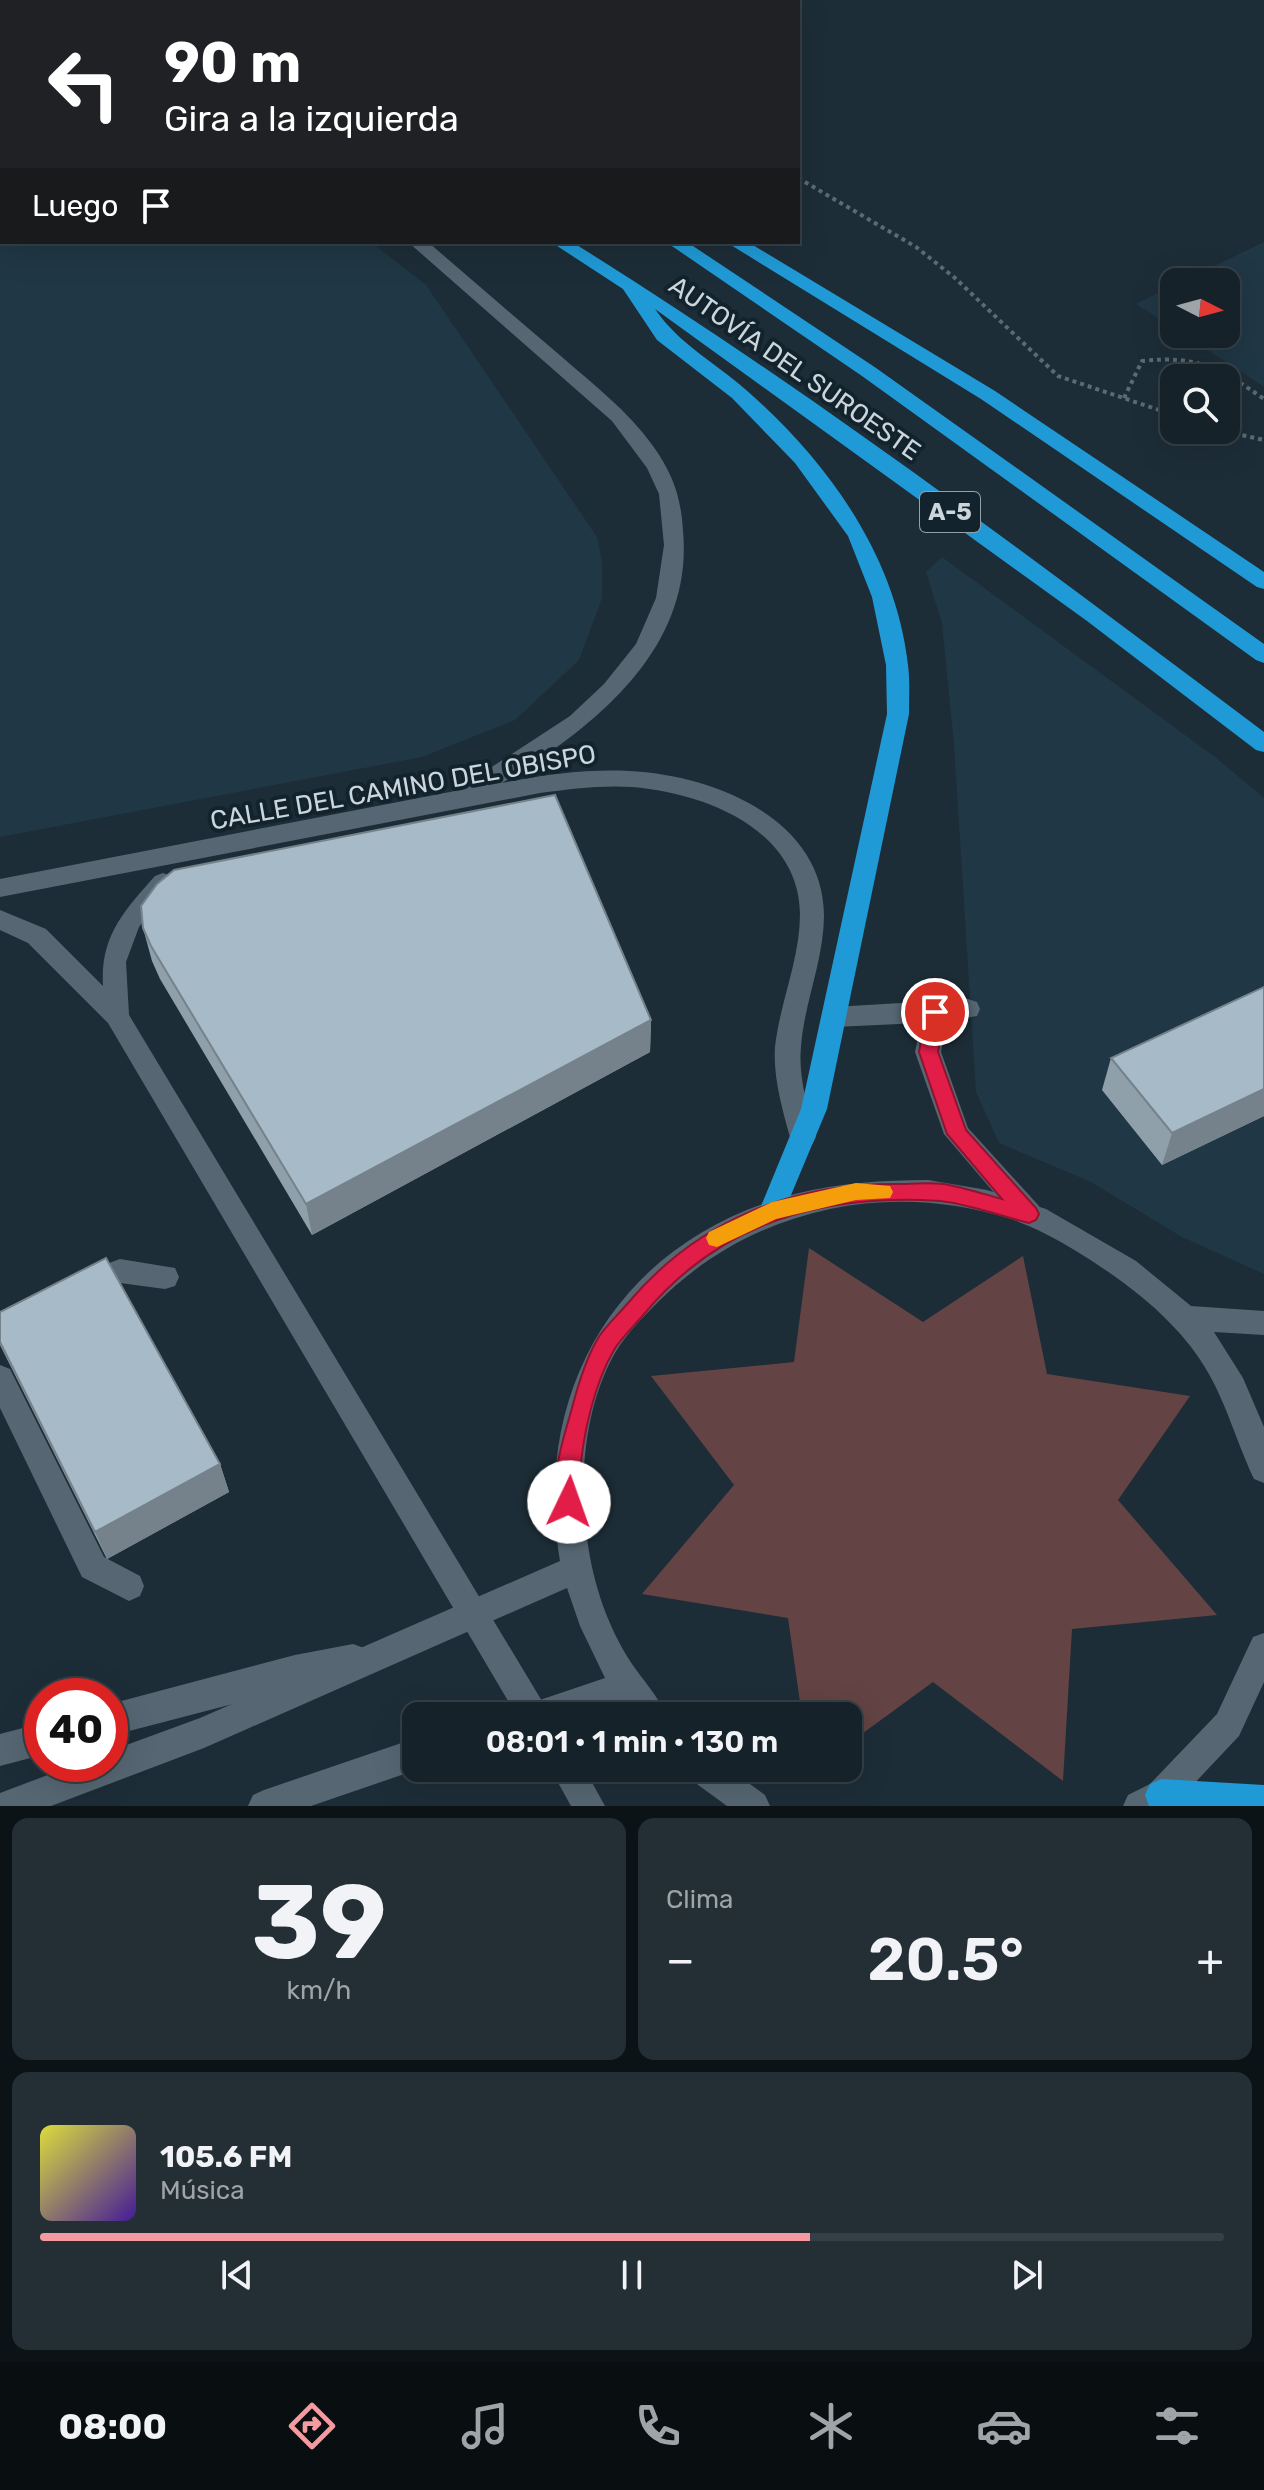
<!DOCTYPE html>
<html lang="es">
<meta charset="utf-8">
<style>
body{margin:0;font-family:Rubik,sans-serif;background:#232f35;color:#f1f3f6;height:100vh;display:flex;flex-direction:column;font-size:30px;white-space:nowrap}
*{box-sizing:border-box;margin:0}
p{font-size:26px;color:#9ea4a8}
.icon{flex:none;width:44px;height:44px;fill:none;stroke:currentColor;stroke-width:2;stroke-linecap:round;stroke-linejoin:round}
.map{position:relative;height:1806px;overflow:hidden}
.side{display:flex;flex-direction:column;gap:12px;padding:12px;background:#0c1317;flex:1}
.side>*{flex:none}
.banner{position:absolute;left:0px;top:0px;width:800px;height:244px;box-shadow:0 8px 32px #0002,0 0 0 2px #353f46;background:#202124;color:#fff;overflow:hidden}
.needle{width:52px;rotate:96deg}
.tools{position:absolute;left:1160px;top:268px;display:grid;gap:16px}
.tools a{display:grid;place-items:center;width:80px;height:80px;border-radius:16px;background:#162229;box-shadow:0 8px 32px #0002,0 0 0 2px #353f46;font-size:40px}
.speed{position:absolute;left:24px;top:1678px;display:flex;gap:16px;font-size:40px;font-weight:700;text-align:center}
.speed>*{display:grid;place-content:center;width:104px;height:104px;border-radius:50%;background:#162229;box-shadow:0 8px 32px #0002,0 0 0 2px #353f46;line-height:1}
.speed .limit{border:12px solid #d22;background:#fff;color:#111}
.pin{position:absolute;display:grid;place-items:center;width:68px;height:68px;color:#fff;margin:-34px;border:4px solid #fff;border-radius:50%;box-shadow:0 2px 8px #0007}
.me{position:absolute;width:88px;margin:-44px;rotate:3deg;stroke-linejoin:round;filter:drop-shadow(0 0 6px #0008)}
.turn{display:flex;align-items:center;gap:28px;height:168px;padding:0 32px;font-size:36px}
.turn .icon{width:104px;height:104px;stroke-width:2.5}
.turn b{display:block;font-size:56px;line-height:68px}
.then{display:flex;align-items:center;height:76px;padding:0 32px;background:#0003;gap:16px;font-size:30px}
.big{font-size:60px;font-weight:600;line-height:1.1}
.side .widget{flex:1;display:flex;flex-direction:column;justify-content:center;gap:12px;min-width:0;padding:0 28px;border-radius:16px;background:#232f35}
.side .dial{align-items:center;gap:0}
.dial b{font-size:104px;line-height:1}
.song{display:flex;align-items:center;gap:24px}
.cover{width:96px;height:96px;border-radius:12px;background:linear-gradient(135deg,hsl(60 70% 55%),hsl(260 70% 35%))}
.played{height:8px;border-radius:4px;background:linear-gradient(90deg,#f49aa0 65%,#353f46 65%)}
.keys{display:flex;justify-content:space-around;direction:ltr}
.heat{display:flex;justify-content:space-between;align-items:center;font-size:44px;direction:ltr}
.side .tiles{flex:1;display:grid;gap:12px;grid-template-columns:1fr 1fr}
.widget:last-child{grid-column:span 2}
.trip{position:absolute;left:402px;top:1702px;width:460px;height:80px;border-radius:16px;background:#162229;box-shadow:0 8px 32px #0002,0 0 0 2px #353f46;font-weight:600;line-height:80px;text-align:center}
.dock{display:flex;height:128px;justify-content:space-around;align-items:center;background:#090e10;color:#9ea4a8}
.dock .icon{width:56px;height:56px}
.dock .active{color:#f49aa0}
.dock b{font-size:36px;color:#f1f3f6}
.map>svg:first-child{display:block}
.built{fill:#203745}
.green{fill:#634344}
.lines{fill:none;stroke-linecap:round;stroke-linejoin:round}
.path{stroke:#5d6a73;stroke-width:4;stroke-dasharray:4 4;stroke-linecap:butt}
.lane{fill:#566773;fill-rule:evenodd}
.street{fill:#566773;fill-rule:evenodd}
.secondary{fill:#566773;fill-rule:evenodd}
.highway{fill:#209ad6;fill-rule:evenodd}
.wall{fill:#90a0ab}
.shaded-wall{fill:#75828b}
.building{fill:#a7bac7;stroke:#75828b;stroke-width:2}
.route{fill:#e11d48;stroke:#92132f;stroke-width:2}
.slow{fill:#f59e0b}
.labels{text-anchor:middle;stroke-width:8;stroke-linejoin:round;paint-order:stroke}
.shield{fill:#13232d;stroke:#94a0a8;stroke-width:2}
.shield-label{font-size:24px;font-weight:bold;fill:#cbd5dc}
.street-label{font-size:26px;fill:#cbd5dc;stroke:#13232d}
</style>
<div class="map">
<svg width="1264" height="1806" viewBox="0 0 1264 1806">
<rect width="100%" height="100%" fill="#1d2d37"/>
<path class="built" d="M0,39l2,203h369l55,43 171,252 5,25v36l-23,62 -64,60 -93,37 -422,80z
M1264,242v145l-81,-53h43v-52h-45z
M1174,285v43l-38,-24z
M942,557l273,200 49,41v476l-82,-37 -91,-55 -92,-39 -23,-51 -22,-348 -12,-121 -16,-51z"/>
<path class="green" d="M809,1248l114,74 100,-66 24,118 143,22 -72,104 99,115 -145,14 -9,152 -130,-99 -85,62v-28h-46l-14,-98 -146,-24 92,-109 -83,-109 143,-14z"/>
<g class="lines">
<path class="path" d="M498,0l4,2
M517,0l9,2
M610,2l32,-2
M798,178l118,69 39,31 103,98 116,39
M1124,398l18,-37c55,-6 78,7 122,38
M1219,430l45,10"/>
<path class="lane" d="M0,24l2,1v28l-2,-1z
M968,999l9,3 3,7 -3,7 -31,5 -5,31 27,76 71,78 3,8 -3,8 -10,4 -10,-4 -75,-88 -29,-82 6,-29 -87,4 -9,-3 -4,-7 4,-7 9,-3z
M120,1259l55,9 4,9 -4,9 -10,3 -45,-6 -34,13 -10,-3 -4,-9 4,-9z
M0,1365l10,4 94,188 36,19 4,10 -4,10 -11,5 -47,-24 -82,-169z"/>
<path class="street" d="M58,0h17l2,2h-17z
M408,242h20c44,38 89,77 134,115 32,28 66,54 91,89 20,28 28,51 30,85 11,119 -90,197 -181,252 41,-8 84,-14 127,-12 84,4 194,47 195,144 0,45 -20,88 -23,132 -3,31 7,61 15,90l-4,8 -9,3 -9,-3 -4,-8c-8,-29 -17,-60 -15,-90 5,-45 25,-88 25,-133 -1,-85 -95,-121 -168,-127 -31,-2 -62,2 -92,6l-540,104v-18l455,-88 115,-75 34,-32 32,-40 20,-46 8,-53 -5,-51 -12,-26 -35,-47z
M163,873l8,3 4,6 -36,45 -13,35 3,53 422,701h-34l-409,-693 -80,-80 -28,-13v-20l46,19 57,57c-3,-50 21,-75 52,-110z
M353,1644l11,4 5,11 -5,11 -254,66v-32l185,-49z
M42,1723v32l-42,11v-32z
M550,1768h34l21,38h-34z"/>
<path class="secondary" d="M928,1180l59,10 59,19 90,52 55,45 73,5v24l-50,-3 29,46 21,49v56l-10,-4c-29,-64 -33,-105 -86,-158 -33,-35 -111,-87 -157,-102 -125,-40 -260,-10 -353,83 -15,15 -32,32 -43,51 -29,51 -36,119 -29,177 5,46 19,92 44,131 12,18 28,35 37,55h-36l-9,-12 -37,12h-65l5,-11 80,-27 -25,-52 -13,-38 -363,160 -153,58h-51v-13l77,-29h33v-13l90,-33 360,-157c-29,-175 62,-322 235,-367 43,-11 88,-14 133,-14z
M1264,1633v49l-25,54 -66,70h-50l5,-11 22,-11 67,-70 36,-77z
M416,1738v30h5l-5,2 -105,36h-63l5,-11 11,-5z
M685,1768h43l37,27 5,11h-43l-37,-27z"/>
<path class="highway" d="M175,0h17l2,2h-17z
M274,0h18l2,2h-18z
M311,0h18l2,2h-18z
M551,242h21c240,149 466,321 692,490v20l-8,-2 -169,-129 -432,-312c24,35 59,53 90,80 82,71 151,167 163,276 2,16 1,33 1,49l-82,395 -46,110 -9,4 -9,-4 -4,-8 42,-102 86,-395 -1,-49 -14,-68 -24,-61 -53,-73 -63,-65 -75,-58 -34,-51z
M666,242h21l189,126 388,276v19l-8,-3 -394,-284z
M726,242h22l247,149 269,181v17l-7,-2 -276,-188z
M1161,1779l103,6v21h-115l-4,-11 5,-11z"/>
</g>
<path class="wall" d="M143,928l508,92 -1,32 -338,183 -152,-256 -8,-18z
M1264,987v129l-102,49 -60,-75 9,-32z
M0,1312l220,152 9,28 -122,67 -107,-214z"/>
<path class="shaded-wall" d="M651,1020l-1,32 -338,183 -6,-31z
M1264,1089v27l-102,49 10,-32z
M220,1464l9,28 -122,67 -12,-27z"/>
<path class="building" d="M555,795l96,225 -345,184 -155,-258 -8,-18 -2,-22 16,-22 17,-14z
M1264,987v102l-92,44 -61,-75z
M106,1258l114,206 -125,68 -95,-190v-30z"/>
<path class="route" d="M935,1005l7,2 3,5 -7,40 28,78 70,78 3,6 -3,6 -7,3c-29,-7 -60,-19 -89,-22 -116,-8 -219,21 -295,112 -10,12 -23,24 -31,37 -20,34 -31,85 -34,123 -1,13 2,25 -3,36l-8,3 -8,-3c-13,-29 3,-72 11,-101 6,-23 13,-47 25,-68 7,-13 21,-25 31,-37 70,-83 165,-121 273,-119 14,0 29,-2 42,0 20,3 40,10 59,15l-55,-65 -28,-82 7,-40 2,-5z"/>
<path class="slow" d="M856,1183l34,3 3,6 -3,6 -34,2 -80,19 -59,28 -8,-2 -3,-7 3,-6 63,-30z"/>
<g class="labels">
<rect class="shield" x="920" y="492" width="60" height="40" rx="6"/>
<g class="shield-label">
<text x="950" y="520">A-5</text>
</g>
<g class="street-label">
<text transform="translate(795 368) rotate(35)" y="9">AUTOVÍA DEL SUROESTE</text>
<text transform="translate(403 787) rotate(-10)" y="9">CALLE DEL CAMINO DEL OBISPO</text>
</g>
</g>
</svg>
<div class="tools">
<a><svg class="needle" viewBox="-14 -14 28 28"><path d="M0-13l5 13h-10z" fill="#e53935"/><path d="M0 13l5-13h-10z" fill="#9ea4a8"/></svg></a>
<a><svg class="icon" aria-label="search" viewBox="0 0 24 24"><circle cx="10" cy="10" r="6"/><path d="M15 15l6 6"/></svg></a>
</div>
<div class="speed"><div class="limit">40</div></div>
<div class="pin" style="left:935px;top:1012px;background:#d93025"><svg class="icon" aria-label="arrive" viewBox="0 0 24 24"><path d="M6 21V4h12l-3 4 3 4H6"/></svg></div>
<svg class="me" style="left:569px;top:1502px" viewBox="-20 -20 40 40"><circle r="19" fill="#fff"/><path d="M0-13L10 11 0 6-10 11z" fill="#e11d48"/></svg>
<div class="trip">08:01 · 1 min · 130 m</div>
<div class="banner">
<div class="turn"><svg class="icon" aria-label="left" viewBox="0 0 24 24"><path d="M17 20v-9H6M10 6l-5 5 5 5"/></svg><div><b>90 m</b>Gira a la izquierda</div></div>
<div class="then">Luego<svg class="icon" aria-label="arrive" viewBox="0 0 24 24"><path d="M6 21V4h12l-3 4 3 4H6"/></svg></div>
</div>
</div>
<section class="side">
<div class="tiles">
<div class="widget dial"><b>39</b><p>km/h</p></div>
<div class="widget"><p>Clima</p>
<div class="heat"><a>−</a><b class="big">20.5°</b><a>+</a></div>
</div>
<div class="widget">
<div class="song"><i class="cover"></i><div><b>105.6 FM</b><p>Música</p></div></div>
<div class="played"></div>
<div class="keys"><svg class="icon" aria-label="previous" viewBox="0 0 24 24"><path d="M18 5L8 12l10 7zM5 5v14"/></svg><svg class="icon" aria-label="pause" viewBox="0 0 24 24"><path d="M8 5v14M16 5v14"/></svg><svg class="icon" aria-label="next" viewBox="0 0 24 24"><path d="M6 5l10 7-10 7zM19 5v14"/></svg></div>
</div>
</div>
</section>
<nav class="dock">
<b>08:00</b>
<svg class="icon active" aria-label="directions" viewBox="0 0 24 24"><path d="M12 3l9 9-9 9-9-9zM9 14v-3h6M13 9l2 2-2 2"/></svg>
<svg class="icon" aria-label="music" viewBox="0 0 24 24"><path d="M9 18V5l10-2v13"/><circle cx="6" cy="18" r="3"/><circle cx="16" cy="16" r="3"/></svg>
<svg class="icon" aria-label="phone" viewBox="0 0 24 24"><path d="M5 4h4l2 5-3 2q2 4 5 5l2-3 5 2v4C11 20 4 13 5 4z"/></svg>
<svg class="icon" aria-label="climate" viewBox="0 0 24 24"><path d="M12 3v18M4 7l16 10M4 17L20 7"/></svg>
<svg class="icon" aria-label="car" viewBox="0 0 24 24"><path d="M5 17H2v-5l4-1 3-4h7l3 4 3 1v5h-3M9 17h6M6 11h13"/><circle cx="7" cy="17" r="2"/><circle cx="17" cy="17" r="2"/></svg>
<svg class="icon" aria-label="filters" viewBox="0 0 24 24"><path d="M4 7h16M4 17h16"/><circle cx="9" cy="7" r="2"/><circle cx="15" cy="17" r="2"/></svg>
</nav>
